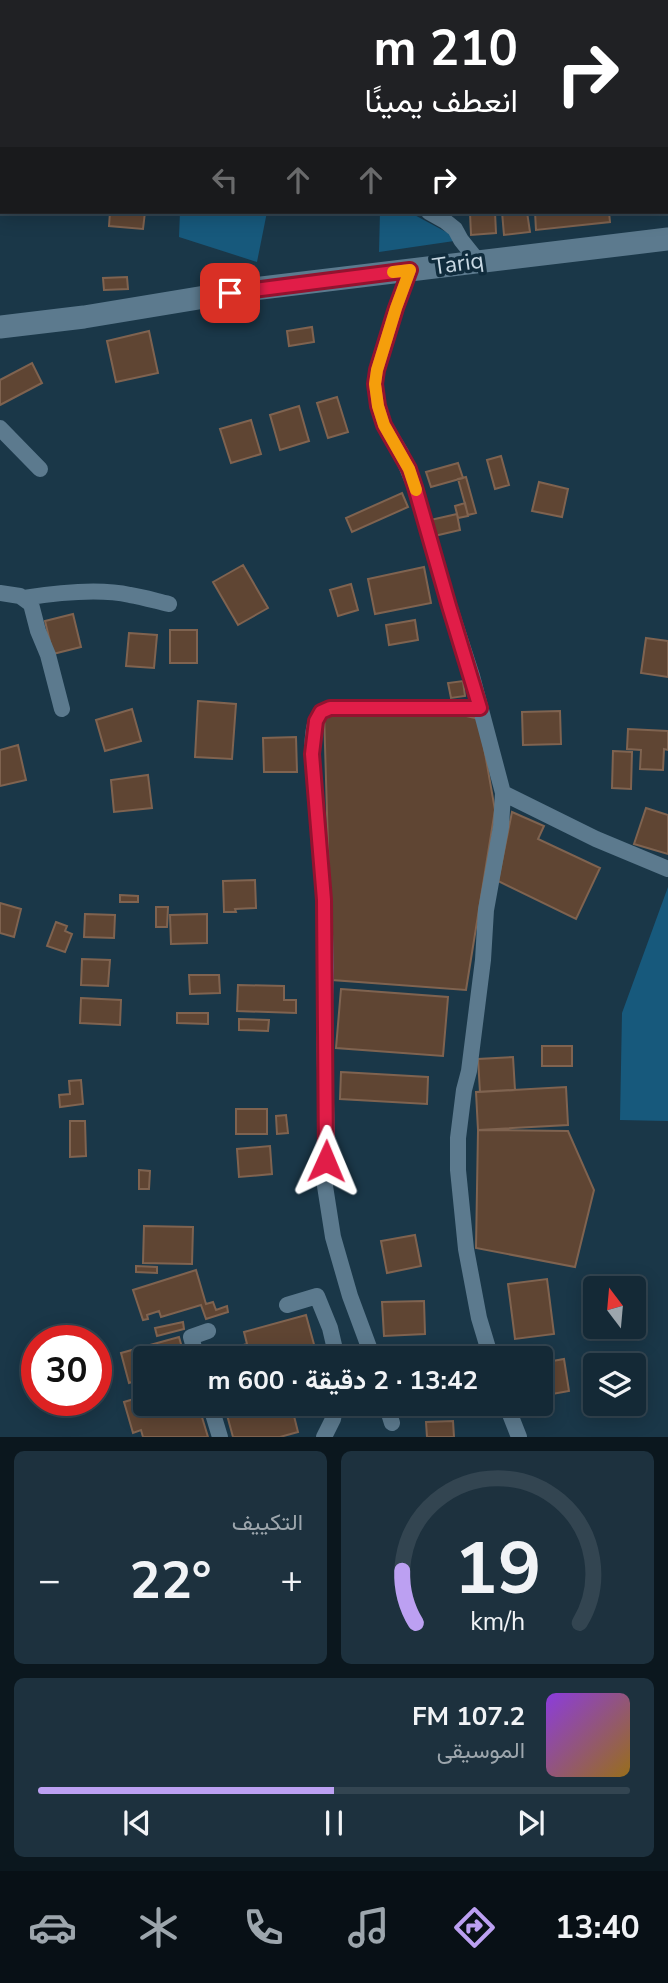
<!DOCTYPE html>
<html lang="ar">
<meta charset="utf-8">
<style>
body{margin:0;font-family:"Nunito Sans",Vazirmatn,sans-serif;background:#1d313e;color:#f1f3f6;direction:rtl;height:100vh;display:flex;flex-direction:column;font-size:26px;white-space:nowrap}
*{box-sizing:border-box;margin:0}
p{font-size:23px;color:#9da6ad}
.icon{flex:none;width:38px;height:38px;fill:none;stroke:currentColor;stroke-width:2;stroke-linecap:round;stroke-linejoin:round}
.map{position:relative;height:1437px;overflow:hidden;direction:ltr}
.sheet{display:flex;flex-direction:column;gap:14px;padding:14px;background:#0b171e;flex:1}
.sheet>*{flex:none}
.banner{position:absolute;left:0px;top:0px;width:668px;height:214px;box-shadow:0 4px 18px #0003,0 0 0 2px #334551;direction:rtl;background:#202124;color:#fff;overflow:hidden}
.needle{width:46px;rotate:344deg}
.tools{position:absolute;left:583px;top:1276px;display:grid;gap:14px}
.tools a{display:grid;place-items:center;width:63px;height:63px;border-radius:7px;background:#142936;box-shadow:0 4px 18px #0003,0 0 0 2px #334551;font-size:35px}
.speed{position:absolute;left:21px;top:1325px;display:flex;gap:14px;font-size:35px;font-weight:700;text-align:center}
.speed>*{display:grid;place-content:center;width:91px;height:91px;border-radius:50%;background:#142936;box-shadow:0 4px 18px #0003,0 0 0 2px #334551;line-height:1}
.speed .limit{border:10px solid #d22;background:#fff;color:#111}
.pin{position:absolute;display:grid;place-items:center;width:60px;height:60px;color:#fff;margin:-30px;border-radius:14px;box-shadow:0 4px 10px #0006}
.me{position:absolute;width:77px;margin:-38px;rotate:1deg;stroke-linejoin:round;filter:drop-shadow(0 0 5px #0008)}
.turn{display:flex;align-items:center;gap:24px;height:147px;padding:0 35px;font-size:32px}
.turn .icon{width:91px;height:91px;stroke-width:2.5}
.turn b{display:block;font-size:49px;line-height:60px}
.lanes{display:flex;align-items:center;height:66px;padding:0 35px;background:#0003;justify-content:center;gap:35px;direction:ltr}
.lanes .off{opacity:.35}
.big{font-size:52px;font-weight:700;line-height:1.1}
.sheet .tile{flex:1;display:flex;flex-direction:column;justify-content:center;gap:10px;min-width:0;padding:0 24px;border-radius:10px;background:#1d313e}
.sheet .dial{align-items:center;gap:0}
.dial svg{height:182px;overflow:visible;fill:none;stroke:#334551;stroke-width:7;stroke-linecap:round;text-anchor:middle}
.dial text{fill:#f1f3f6;stroke:none}
.song{display:flex;align-items:center;gap:21px}
.cover{width:84px;height:84px;border-radius:10px;background:linear-gradient(135deg,hsl(270 70% 55%),hsl(40 70% 35%))}
.played{height:7px;border-radius:4px;background:linear-gradient(90deg,#bca0f2 50%,#334551 50%)}
.keys{display:flex;justify-content:space-around;direction:ltr}
.heat{display:flex;justify-content:space-between;align-items:center;font-size:38px;direction:ltr}
.sheet .tiles{flex:1;display:grid;gap:14px;grid-template-columns:1fr 1fr}
.tile:last-child{grid-column:span 2}
.trip{position:absolute;left:133px;top:1346px;width:420px;height:70px;border-radius:7px;background:#142936;box-shadow:0 4px 18px #0003,0 0 0 2px #334551;font-weight:700;line-height:70px;text-align:center;direction:rtl}
.tabs{display:flex;height:112px;justify-content:space-around;align-items:center;background:#081016;color:#9da6ad}
.tabs .icon{width:49px;height:49px}
.tabs .active{color:#bca0f2}
.tabs b{font-size:32px;color:#f1f3f6}
.map>svg:first-child{display:block}
.green{fill:#17597c}
.building{fill:#5f4533;stroke:#7f6350;stroke-width:2}
.lines{fill:none;stroke-linecap:round;stroke-linejoin:round}
.street{stroke:#5c7a8e;stroke-width:16}
.secondary{stroke:#5c7a8e;stroke-width:23}
.route-casing{stroke:#92132f;stroke-width:18}
.route{stroke:#e11d48;stroke-width:12}
.slow{stroke:#f59e0b;stroke-width:12}
.labels{text-anchor:middle;stroke-width:7;stroke-linejoin:round;paint-order:stroke}
.street-label{font-size:23px;fill:#c9d9e4;stroke:#102c3d}
</style>
<div class="map">
<svg width="668" height="1437" viewBox="0 0 668 1437">
<rect width="100%" height="100%" fill="#1a3748"/>
<path class="green" d="M0,0h233l-1,2h-230v77h-2z
M180,212h87l-10,50 -78,-25z
M380,212h29l52,28 -82,12z
M668,887v234l-48,-1 2,-107z"/>
<path class="building" d="M256,0h32l-1,2h-32z
M338,0h52l-1,2h-53z
M507,0h40l3,2h-44z
M110,212h35l-2,17 -34,-3z
M495,212l1,21 -25,2 -1,-22z
M502,212h25l3,20 -26,3z
M535,212h74l1,10 -74,8z
M127,277l1,12 -24,1 -1,-12z
M312,327l2,15 -25,4 -2,-15z
M149,331l9,42 -42,9 -9,-41z
M32,363l10,20 -42,22v-25z
M337,397l11,35 -20,6 -11,-35z
M299,406l10,35 -29,9 -10,-35z
M251,420l10,34 -30,9 -11,-34z
M501,456l8,29 -14,4 -8,-29z
M458,463l5,15 -32,9 -5,-15z
M466,477l10,36 -8,2 -10,-36z
M539,482l29,7 -6,28 -30,-6z
M402,493l6,14 -56,25 -6,-14z
M465,503l3,13 -10,2 -3,-12z
M457,514l3,16 -30,7 -4,-16z
M243,565l25,43 -30,17 -25,-43z
M424,567l7,36 -56,11 -7,-35z
M351,584l7,26 -20,6 -8,-26z
M73,614l8,33 -28,7 -8,-33z
M415,620l3,20 -29,5 -3,-20z
M170,630h27v33h-27z
M129,633l28,2 -3,33 -28,-2z
M646,638l22,3v36l-27,-4z
M463,681l2,15 -14,2 -3,-15z
M198,701l38,3 -4,55 -37,-2z
M132,709l9,32 -36,10 -9,-31z
M560,711l1,33 -38,1 -1,-33z
M324,712l138,3 17,4 16,91 -29,180 -134,-10z
M628,729l40,2v19l-4,-1 -1,21 -23,-1 1,-19 -14,-1z
M296,737l1,35h-33l-1,-34z
M18,745l8,35 -26,6v-36z
M613,751l19,1 -1,37 -19,-1z
M148,775l4,33 -38,4 -3,-32z
M646,808l22,7v39l-34,-10z
M512,812l32,14 -6,13 62,29 -24,51 -78,-38z
M255,880l1,28 -21,1 1,3h-12l-1,-31z
M120,895l18,1v6h-18z
M0,903l21,6 -7,28 -14,-4z
M156,907h12l-1,20h-11z
M85,914l30,1 -1,23 -30,-1z
M207,914v29l-36,1 -1,-29z
M56,922l11,4 -2,5 7,3 -7,18 -18,-6z
M82,959l28,1 -2,26 -27,-1z
M189,975h30l1,18 -30,1z
M238,985l46,1v14h12v13l-59,-2z
M341,989l107,8 -5,59 -107,-8z
M81,998l40,2 -1,25 -40,-2z
M177,1013h31v11l-31,-1z
M239,1019l30,1 -1,11 -29,-1z
M542,1046h30v20h-30z
M513,1057l2,33 -35,2 -2,-33z
M341,1072l87,5 -1,27 -87,-5z
M81,1080l2,24 -23,3 -1,-12 11,-1 -1,-13z
M566,1087l2,38 -90,5 -2,-38z
M236,1109h31v25h-31z
M286,1115l2,18 -11,1 -1,-18z
M70,1121h15l1,35 -16,1z
M478,1130l90,1 26,59 -19,77 -99,-19z
M270,1146l2,28 -33,3 -2,-28z
M139,1170l11,1 -1,18h-10z
M144,1226l49,1 -1,37 -49,-1z
M415,1235l6,31 -34,7 -6,-32z
M136,1266l21,1v6l-21,-1z
M196,1270l10,34 7,-2 3,8 11,-4 1,6 -22,7 -5,-14 -40,12 -2,-6 -12,4 1,4 -5,1 -10,-30z
M547,1279l7,55 -39,5 -7,-55z
M424,1301l1,33 -41,2 -2,-34z
M306,1315l9,33 -12,3 2,7h-93l-1,-4 36,-10 -3,-12z
M183,1322l1,7 -27,7 -2,-8z
M179,1337l6,21h-40v20l-16,5 -8,-30z
M449,1353v5h-32v-3z
M564,1359l5,32 -28,5v-33z
M143,1392h2v12h53l10,33h-65l-2,-7 -8,3 -9,-31 20,-6z
M224,1404h67l7,28 -18,5h-47z
M453,1421l1,16h-27l-1,-15z"/>
<g class="lines">
<path class="street" d="M323,2l2,-2
M429,212l16,9 10,8 6,11 16,20
M410,270l-14,38 -19,62 -2,14 3,22 6,19 17,28 14,34 34,118 23,71 31,117 -2,34 -15,83 -3,50 -14,111 -5,19 -6,48v32l8,79 13,69 12,40
M0,428l40,41
M0,593l20,3 11,8 7,27 10,24 14,54
M24,598c31,-5 75,-10 106,-3 13,2 26,6 39,9
M503,793l93,46 72,30
M287,1305l30,-9 13,32 7,30
M197,1358l-6,-21 17,-6
M373,1358l-23,-62 -17,-59 -8,-51 2,-51 -3,-97 2,-70 -2,-68 -12,-146c1,-19 -1,-38 18,-46h150
M210,1404l10,33
M386,1404l6,19
M506,1404l13,33
M324,1437l9,-18 3,-15"/>
<path class="secondary" d="M0,327l84,-10 169,-28 415,-50"/>
</g>
<g class="lines">
<defs>
<path id="route" d="M230,293l180,-23 -14,38 -19,62 -2,14 3,22 6,19 25,44 6,18 34,119 31,102h-150l-9,4 -5,9 -4,33 12,146 2,261"/>
</defs>
<use href="#route" class="route-casing"/>
<use href="#route" class="route"/>
<path class="slow" d="M393,272l17,-2 -14,38 -19,62 -2,14 3,22 6,19 25,44 7,21"/>
</g>
<g class="labels">
<g class="street-label">
<text transform="translate(458 263) rotate(-8)" y="8">Tariq</text>
</g>
</g>
</svg>
<div class="tools">
<a><svg class="needle" viewBox="-14 -14 28 28"><path d="M0-13l5 13h-10z" fill="#e53935"/><path d="M0 13l5-13h-10z" fill="#9da6ad"/></svg></a>
<a><svg class="icon" aria-label="layers" viewBox="0 0 24 24"><path d="M12 4l9 5-9 5-9-5zM3 14l9 5 9-5"/></svg></a>
</div>
<div class="speed"><div class="limit">30</div></div>
<div class="pin" style="left:230px;top:293px;background:#d93025"><svg class="icon" aria-label="arrive" viewBox="0 0 24 24"><path d="M6 21V4h12l-3 4 3 4H6"/></svg></div>
<svg class="me" style="left:326px;top:1161px" viewBox="-20 -20 40 40"><path d="M0-17L14 15 0 8-14 15z" fill="#e11d48" stroke="#fff" stroke-width="4"/></svg>
<div class="trip">13:42 · 2 دقيقة · 600 m</div>
<div class="banner">
<div class="turn"><svg class="icon" aria-label="right" viewBox="0 0 24 24"><path d="M7 20v-9h11M14 6l5 5-5 5"/></svg><div><b>210 m</b>انعطف يمينًا</div></div>
<div class="lanes"><svg class="icon off" aria-label="left" viewBox="0 0 24 24"><path d="M17 20v-9H6M10 6l-5 5 5 5"/></svg><svg class="icon off" aria-label="ahead" viewBox="0 0 24 24"><path d="M12 20V5M6 11l6-6 6 6"/></svg><svg class="icon off" aria-label="ahead" viewBox="0 0 24 24"><path d="M12 20V5M6 11l6-6 6 6"/></svg><svg class="icon" aria-label="right" viewBox="0 0 24 24"><path d="M7 20v-9h11M14 6l5 5-5 5"/></svg></div>
</div>
</div>
<section class="sheet">
<div class="tiles">
<div class="tile dial"><svg viewBox="0 0 100 80">
<path d="M14 69A42 42 0 1 1 86 69"/>
<path d="M14 69A42 42 0 0 1 8 46" stroke="#bca0f2"/>
<text x="50" y="56" font-size="32" font-weight="700">19</text>
<text x="50" y="72" font-size="11">km/h</text>
</svg></div>
<div class="tile"><p>التكييف</p>
<div class="heat"><a>−</a><b class="big">22°</b><a>+</a></div>
</div>
<div class="tile">
<div class="song"><i class="cover"></i><div><b>107.2 FM</b><p>الموسيقى</p></div></div>
<div class="played"></div>
<div class="keys"><svg class="icon" aria-label="previous" viewBox="0 0 24 24"><path d="M18 5L8 12l10 7zM5 5v14"/></svg><svg class="icon" aria-label="pause" viewBox="0 0 24 24"><path d="M8 5v14M16 5v14"/></svg><svg class="icon" aria-label="next" viewBox="0 0 24 24"><path d="M6 5l10 7-10 7zM19 5v14"/></svg></div>
</div>
</div>
</section>
<nav class="tabs">
<b>13:40</b>
<svg class="icon active" aria-label="directions" viewBox="0 0 24 24"><path d="M12 3l9 9-9 9-9-9zM9 14v-3h6M13 9l2 2-2 2"/></svg>
<svg class="icon" aria-label="music" viewBox="0 0 24 24"><path d="M9 18V5l10-2v13"/><circle cx="6" cy="18" r="3"/><circle cx="16" cy="16" r="3"/></svg>
<svg class="icon" aria-label="phone" viewBox="0 0 24 24"><path d="M5 4h4l2 5-3 2q2 4 5 5l2-3 5 2v4C11 20 4 13 5 4z"/></svg>
<svg class="icon" aria-label="climate" viewBox="0 0 24 24"><path d="M12 3v18M4 7l16 10M4 17L20 7"/></svg>
<svg class="icon" aria-label="car" viewBox="0 0 24 24"><path d="M5 17H2v-5l4-1 3-4h7l3 4 3 1v5h-3M9 17h6M6 11h13"/><circle cx="7" cy="17" r="2"/><circle cx="17" cy="17" r="2"/></svg>
</nav>
